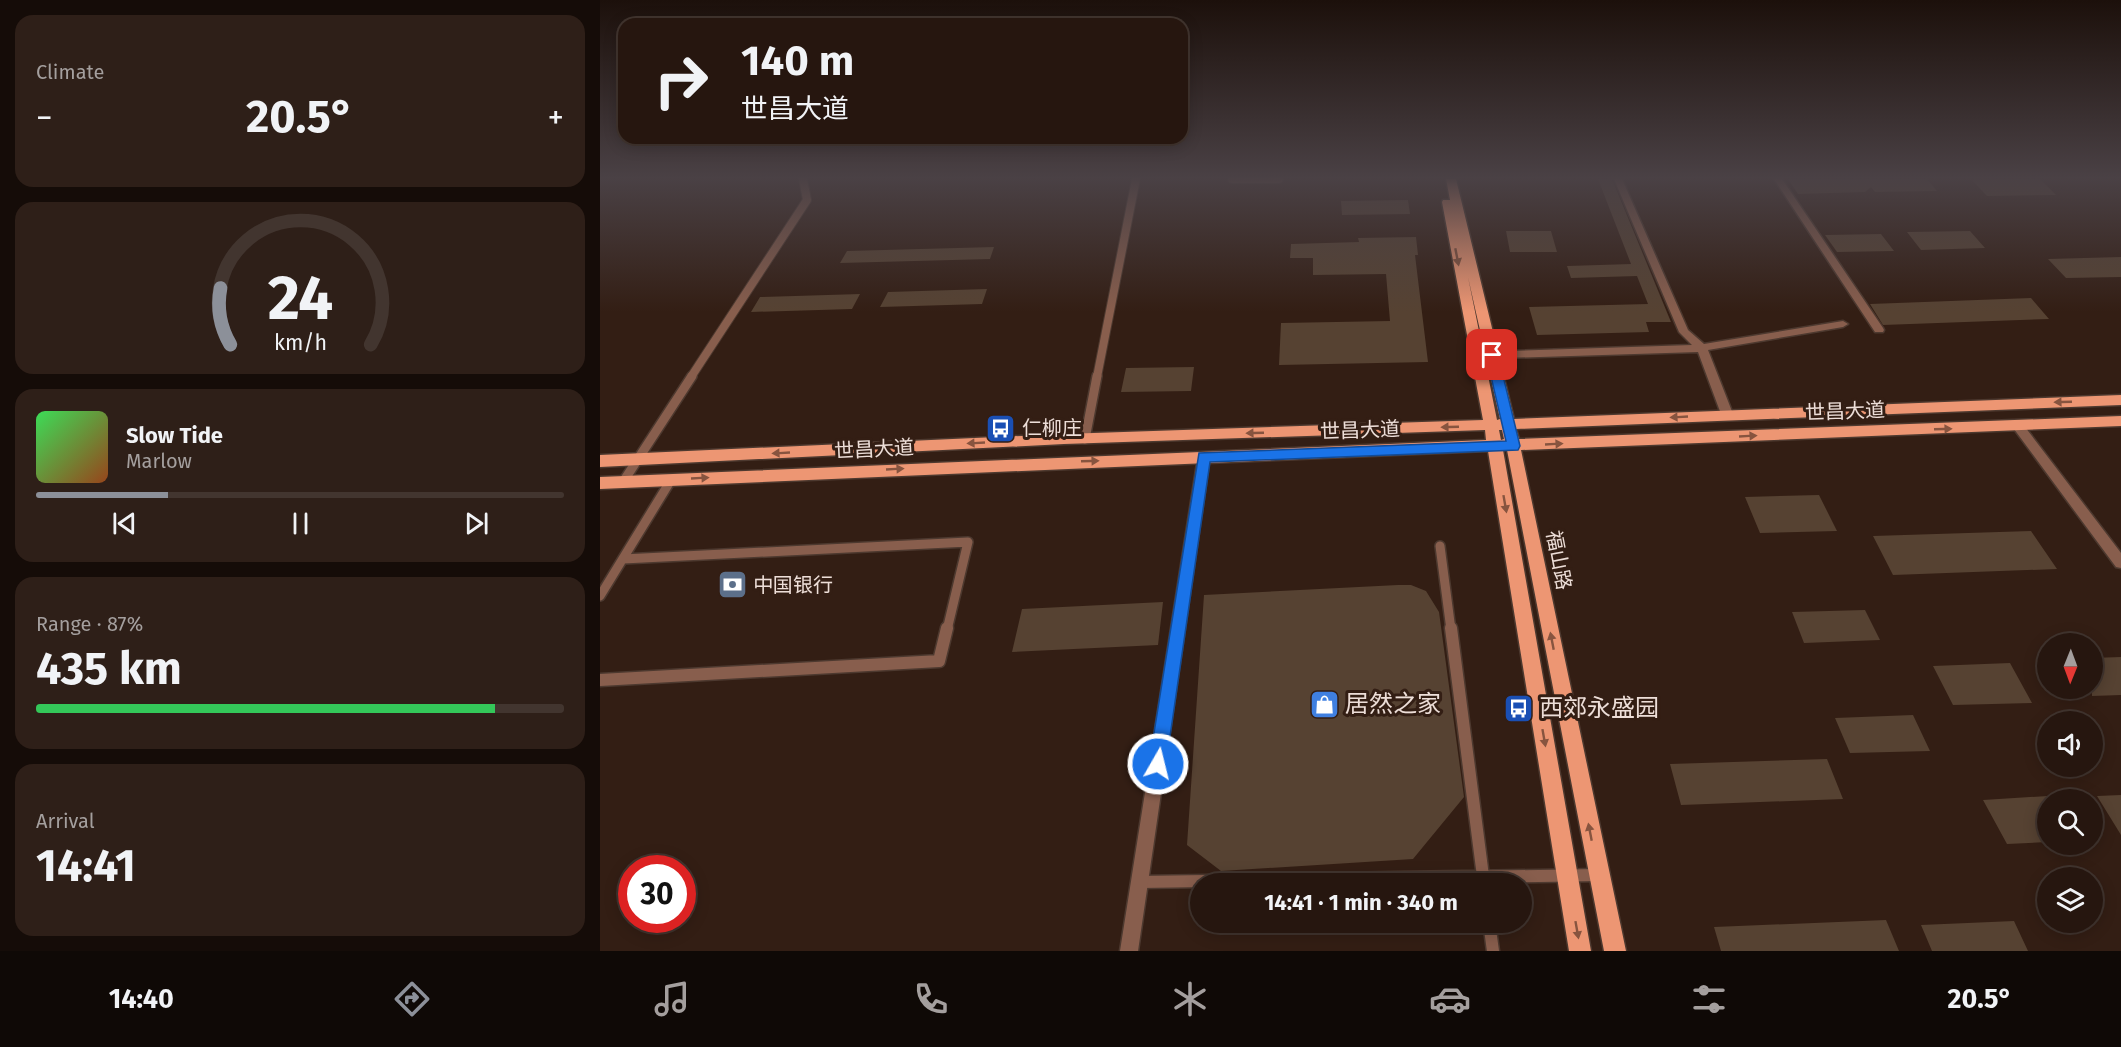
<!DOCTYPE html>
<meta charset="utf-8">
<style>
body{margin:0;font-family:"Fira Sans","Noto Sans SC",sans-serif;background:#2e1f18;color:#f1f3f6;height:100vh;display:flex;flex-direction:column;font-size:22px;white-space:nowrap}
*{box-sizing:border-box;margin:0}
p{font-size:20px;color:#a49f9e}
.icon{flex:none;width:33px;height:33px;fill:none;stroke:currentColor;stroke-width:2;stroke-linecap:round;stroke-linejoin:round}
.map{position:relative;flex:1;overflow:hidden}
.panel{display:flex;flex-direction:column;gap:15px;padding:15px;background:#150c08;width:600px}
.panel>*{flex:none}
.hud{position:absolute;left:18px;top:18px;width:570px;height:126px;border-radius:18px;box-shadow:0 3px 15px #0003,0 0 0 2px #42352f;background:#26160f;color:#f1f3f6;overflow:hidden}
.needle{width:39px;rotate:181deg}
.controls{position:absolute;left:1437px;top:633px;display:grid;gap:12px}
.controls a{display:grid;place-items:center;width:66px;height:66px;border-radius:50%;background:#26160f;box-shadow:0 3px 15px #0003,0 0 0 2px #42352f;font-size:30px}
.speed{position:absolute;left:18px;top:855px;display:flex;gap:12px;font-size:30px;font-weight:700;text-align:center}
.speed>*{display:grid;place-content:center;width:78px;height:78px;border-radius:50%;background:#26160f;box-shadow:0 3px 15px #0003,0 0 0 2px #42352f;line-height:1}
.speed .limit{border:9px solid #d22;background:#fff;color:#111}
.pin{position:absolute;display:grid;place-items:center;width:51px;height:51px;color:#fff;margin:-26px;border-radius:12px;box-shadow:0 3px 9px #0006}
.me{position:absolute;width:66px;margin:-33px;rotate:8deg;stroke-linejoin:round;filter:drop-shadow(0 0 4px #0008)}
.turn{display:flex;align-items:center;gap:21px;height:126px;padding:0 24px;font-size:27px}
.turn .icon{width:78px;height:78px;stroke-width:2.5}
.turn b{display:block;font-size:42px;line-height:51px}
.big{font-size:45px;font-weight:700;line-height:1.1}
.panel .widget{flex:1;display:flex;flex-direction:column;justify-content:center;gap:9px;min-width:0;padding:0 21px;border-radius:18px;background:#2e1f18}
.panel .dial{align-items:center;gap:0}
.dial svg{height:156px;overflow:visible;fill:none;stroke:#42352f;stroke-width:7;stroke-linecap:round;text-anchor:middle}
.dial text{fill:#f1f3f6;stroke:none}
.song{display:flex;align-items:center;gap:18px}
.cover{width:72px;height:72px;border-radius:9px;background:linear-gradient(135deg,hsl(130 70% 55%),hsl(20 70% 35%))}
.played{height:6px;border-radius:3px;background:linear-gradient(90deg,#8c9099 25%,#42352f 25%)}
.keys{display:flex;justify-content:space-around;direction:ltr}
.heat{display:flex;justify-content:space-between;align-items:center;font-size:33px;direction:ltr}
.charge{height:9px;border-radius:4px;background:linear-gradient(90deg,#34c759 87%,#42352f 0)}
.trip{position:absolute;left:590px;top:873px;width:342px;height:60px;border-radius:30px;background:#26160f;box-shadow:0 3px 15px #0003,0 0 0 2px #42352f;font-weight:700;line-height:60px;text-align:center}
.tabs{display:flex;height:96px;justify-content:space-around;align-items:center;background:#0f0906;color:#a49f9e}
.tabs .icon{width:42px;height:42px}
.tabs .selected{color:#8c9099}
.tabs b{font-size:27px;color:#f1f3f6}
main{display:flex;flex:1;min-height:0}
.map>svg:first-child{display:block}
.building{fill:#564232}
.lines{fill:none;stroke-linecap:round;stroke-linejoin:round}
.service-far2-casing{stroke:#4d392f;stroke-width:10}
.service-far1-casing{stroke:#4d392f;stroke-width:12}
.service-casing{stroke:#4d392f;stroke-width:15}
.minor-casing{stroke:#4d392f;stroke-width:3}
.primary-casing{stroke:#4d392f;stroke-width:3}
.service-far2{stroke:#885e4d;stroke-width:8}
.service-far1{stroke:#885e4d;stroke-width:9}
.service{stroke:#885e4d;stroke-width:12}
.minor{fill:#885e4d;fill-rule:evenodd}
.primary{fill:#ed9673;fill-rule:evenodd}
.oneway{fill:#87543f}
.route{fill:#1a73e8;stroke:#114b97;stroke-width:1.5}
.labels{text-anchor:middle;stroke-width:6;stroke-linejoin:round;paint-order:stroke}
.street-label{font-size:20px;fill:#edded8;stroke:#331e14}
.poi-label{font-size:20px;fill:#edded8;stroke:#331e14;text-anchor:start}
.near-poi-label{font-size:24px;fill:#edded8;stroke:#331e14;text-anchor:start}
</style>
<main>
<section class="panel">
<div class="widget"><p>Climate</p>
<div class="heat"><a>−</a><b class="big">20.5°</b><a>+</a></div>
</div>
<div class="widget dial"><svg viewBox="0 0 100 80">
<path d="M14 69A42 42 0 1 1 86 69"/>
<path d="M14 69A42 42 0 0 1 9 40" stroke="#8c9099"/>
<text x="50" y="56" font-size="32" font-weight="700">24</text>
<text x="50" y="72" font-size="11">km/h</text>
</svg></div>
<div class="widget">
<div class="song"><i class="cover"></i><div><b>Slow Tide</b><p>Marlow</p></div></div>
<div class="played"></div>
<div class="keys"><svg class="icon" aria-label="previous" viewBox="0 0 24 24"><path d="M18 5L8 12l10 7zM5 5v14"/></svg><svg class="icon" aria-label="pause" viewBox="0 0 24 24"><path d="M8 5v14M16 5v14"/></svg><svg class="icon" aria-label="next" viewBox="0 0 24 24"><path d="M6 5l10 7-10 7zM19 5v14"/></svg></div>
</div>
<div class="widget"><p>Range · 87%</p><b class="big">435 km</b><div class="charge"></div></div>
<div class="widget"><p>Arrival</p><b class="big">14:41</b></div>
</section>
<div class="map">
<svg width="1521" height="951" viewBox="0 0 1521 951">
<rect width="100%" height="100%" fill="#331e14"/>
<path class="building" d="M998,179h14l59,143h-25l3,10 -112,3 -8,-28 119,-3 -11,-28 -66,2 -4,-12 64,-2z
M1188,179h139l10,12 -62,1 -4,-5 -6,5 -67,2z
M1440,179l16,16 -69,1 -15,-16z
M808,200l2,14 -68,1 -1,-14z
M906,231h45l6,21h-47z
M1370,231l15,17 -64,2 -14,-18z
M1281,234l13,17 -57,1 -12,-17z
M816,237l2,18h-3l13,107 -149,3 2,-42 109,-2 -4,-47 -73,1v-17h-23l1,-14 68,-2 -1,-4z
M394,247l-4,12 -150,4 7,-12z
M1521,257v20l-55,1 -18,-19z
M387,289l-5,15 -102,3 8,-15z
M260,294l-8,15 -101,3 9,-15z
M1431,298l18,21 -166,6 -13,-21z
M594,367l-3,24 -70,1 5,-24z
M1219,495l18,36 -77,2 -15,-36z
M1431,531l26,38 -164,6 -20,-39z
M798,585h13l15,6 13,21 25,185 -51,62 -192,12 -34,-26 17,-250z
M563,602l-5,43 -146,7 10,-43z
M1265,610l15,30 -76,3 -12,-31z
M1521,657v38l-29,1v-38z
M1410,663l22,40 -79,2 -20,-39z
M1313,715l17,36 -80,2 -15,-35z
M1227,759l16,40 -162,6 -11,-41z
M1521,795v40l-24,-39z
M1448,796v46l-41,2 -24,-44z
M1286,920l13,31h-178l-7,-24z
M1414,921l14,30h-96l-11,-26z"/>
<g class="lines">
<defs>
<path id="service-far2" d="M632,179h47
M91,377l116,-177 -4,-21
M497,377l39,-198"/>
<path id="service-far1" d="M485,439l12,-63
M23,482l69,-106
M840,546l11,84
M23,559l345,-17 -21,88
M0,596l71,-116"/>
<path id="service" d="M851,628l33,256
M0,680l339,-19 8,-33
M540,882l459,-7
M889,922l4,29"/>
<path id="minor" d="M1014,179h8l66,151 16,14 139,-23 5,3 -5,3 -135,23 25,64 -6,4 -6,-4 -23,-62 -225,7 -1,-3 5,-4 215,-7 -13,-13z
M1174,179h8l101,149 1,2 -1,2h-8z
M1418,422l4,1 99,130v15l-5,-1 -102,-138 -2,-3 2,-3z
M604,453l6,4 -72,494h-18l78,-494z"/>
<path id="primary" d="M846,179h10l58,240 607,-24v10l-605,24 3,10 602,-23v10l-600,24 105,501h-22l-97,-501h-4l88,501h-22l-81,-500 -888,38v-12l886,-37 -1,-10 -421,14 -464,23v-12l464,-21 419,-14 -41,-218 1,-2h7zM868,277l32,142 -3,1zM899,430h3l2,9 -3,1z"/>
</defs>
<use href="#service-far2" class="service-far2-casing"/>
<use href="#service-far1" class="service-far1-casing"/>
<use href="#service" class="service-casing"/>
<use href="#minor" class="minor-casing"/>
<use href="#primary" class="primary-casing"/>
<use href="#service-far2" class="service-far2"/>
<use href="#service-far1" class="service-far1"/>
<use href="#service" class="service"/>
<use href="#minor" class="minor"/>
<use href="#primary" class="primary"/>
</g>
<defs><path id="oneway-solid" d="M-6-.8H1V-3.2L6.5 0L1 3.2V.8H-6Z" transform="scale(1.5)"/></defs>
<g class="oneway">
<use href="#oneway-solid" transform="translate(857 257) rotate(79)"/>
<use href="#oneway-solid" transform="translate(1463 402) rotate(178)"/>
<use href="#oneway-solid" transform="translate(1079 417) rotate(177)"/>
<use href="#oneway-solid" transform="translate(850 427) rotate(178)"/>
<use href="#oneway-solid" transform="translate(1343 429) rotate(-2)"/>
<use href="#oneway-solid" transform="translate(655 433) rotate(178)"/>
<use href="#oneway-solid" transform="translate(1148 436) rotate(-3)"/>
<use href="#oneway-solid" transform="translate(376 443) rotate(177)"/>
<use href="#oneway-solid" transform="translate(954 444) rotate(-3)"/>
<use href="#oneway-solid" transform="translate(181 453) rotate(177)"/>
<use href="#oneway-solid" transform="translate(490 461) rotate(-2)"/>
<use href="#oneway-solid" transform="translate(295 469) rotate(-3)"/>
<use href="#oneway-solid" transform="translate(100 478) rotate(-3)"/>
<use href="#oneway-solid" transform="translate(905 504) rotate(80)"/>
<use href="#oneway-solid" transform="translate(952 641) rotate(-101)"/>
<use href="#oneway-solid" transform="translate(944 738) rotate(80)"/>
<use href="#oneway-solid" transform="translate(990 832) rotate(-101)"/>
<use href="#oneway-solid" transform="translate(977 930) rotate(80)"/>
</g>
<linearGradient id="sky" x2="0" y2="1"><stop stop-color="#1c100b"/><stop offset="0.57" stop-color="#4a4145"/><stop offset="1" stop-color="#4a4145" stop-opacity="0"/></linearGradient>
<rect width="1521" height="312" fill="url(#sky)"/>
<path class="route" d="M892,351l6,4 22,91 -2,4 -308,12 -44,302 -2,6 -6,3 -7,-3 -2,-6 50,-311 307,-12 -20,-86z"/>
<defs>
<symbol id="bus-square" viewBox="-11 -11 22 22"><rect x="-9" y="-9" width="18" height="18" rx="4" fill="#1a4fb4" stroke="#331e14"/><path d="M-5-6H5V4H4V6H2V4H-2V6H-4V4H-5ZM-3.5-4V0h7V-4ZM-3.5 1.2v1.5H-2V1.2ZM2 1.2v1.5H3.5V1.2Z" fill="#fff"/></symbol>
<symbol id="bank-square" viewBox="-11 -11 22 22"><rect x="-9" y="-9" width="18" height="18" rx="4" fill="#5c6f8a" stroke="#331e14"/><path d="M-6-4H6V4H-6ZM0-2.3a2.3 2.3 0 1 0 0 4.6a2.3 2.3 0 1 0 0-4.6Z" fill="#fff"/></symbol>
<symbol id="shop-square" viewBox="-11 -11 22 22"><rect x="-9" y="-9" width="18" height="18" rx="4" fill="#3f7fe0" stroke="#331e14"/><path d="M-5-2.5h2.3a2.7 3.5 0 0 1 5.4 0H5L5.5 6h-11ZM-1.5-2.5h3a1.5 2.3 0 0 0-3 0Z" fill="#fff"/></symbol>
</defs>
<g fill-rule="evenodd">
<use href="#bus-square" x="384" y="412" width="33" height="33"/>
<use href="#bank-square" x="116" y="568" width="33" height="33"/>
<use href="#shop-square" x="708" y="688" width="33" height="33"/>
<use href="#bus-square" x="902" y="692" width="33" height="33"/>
</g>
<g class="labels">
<g class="street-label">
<text transform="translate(1245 411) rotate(-2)" y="7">世昌大道</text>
<text transform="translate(760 430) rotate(-2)" y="7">世昌大道</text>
<text transform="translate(274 449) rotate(-3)" y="7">世昌大道</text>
<text transform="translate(959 560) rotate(79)" y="7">福山路</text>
</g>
<g class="poi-label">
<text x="422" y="435">仁柳庄</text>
<text x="153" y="592">中国银行</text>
</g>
<g class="near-poi-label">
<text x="745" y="712">居然之家</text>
<text x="939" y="716">西郊永盛园</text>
</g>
</g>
</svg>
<div class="controls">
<a><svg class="needle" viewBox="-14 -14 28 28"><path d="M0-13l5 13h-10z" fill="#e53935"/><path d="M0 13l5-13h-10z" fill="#a49f9e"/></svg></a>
<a><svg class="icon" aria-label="sound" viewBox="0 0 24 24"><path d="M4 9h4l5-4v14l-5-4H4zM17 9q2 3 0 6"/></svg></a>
<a><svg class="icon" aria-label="search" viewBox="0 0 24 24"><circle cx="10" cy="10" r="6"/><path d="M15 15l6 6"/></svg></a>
<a><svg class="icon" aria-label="layers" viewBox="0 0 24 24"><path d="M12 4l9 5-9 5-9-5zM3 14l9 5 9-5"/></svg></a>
</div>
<div class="speed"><div class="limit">30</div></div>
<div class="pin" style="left:892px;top:355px;background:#d93025"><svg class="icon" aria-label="arrive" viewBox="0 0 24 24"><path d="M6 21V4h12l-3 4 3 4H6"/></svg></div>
<svg class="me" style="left:558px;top:764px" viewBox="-20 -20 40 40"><circle r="17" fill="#1a73e8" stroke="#fff" stroke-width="3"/><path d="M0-11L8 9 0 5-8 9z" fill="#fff"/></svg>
<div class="trip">14:41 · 1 min · 340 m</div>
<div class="hud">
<div class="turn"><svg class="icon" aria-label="right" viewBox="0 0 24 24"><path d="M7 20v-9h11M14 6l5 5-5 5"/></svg><div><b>140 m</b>世昌大道</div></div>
</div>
</div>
</main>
<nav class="tabs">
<b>14:40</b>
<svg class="icon selected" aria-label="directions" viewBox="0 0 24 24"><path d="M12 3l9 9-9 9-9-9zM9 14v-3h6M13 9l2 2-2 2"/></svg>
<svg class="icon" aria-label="music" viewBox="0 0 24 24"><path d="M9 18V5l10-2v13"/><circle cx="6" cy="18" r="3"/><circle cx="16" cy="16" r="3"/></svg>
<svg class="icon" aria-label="phone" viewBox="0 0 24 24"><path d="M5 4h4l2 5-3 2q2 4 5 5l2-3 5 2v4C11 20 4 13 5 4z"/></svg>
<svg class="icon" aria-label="climate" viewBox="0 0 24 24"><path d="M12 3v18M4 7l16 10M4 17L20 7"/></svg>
<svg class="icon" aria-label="car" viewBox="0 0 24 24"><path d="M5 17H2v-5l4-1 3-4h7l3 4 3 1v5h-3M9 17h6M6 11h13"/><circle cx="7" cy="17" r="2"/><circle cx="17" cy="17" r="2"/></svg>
<svg class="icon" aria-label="filters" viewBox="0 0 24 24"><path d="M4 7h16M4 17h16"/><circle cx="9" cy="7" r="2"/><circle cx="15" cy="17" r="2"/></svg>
<b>20.5°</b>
</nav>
